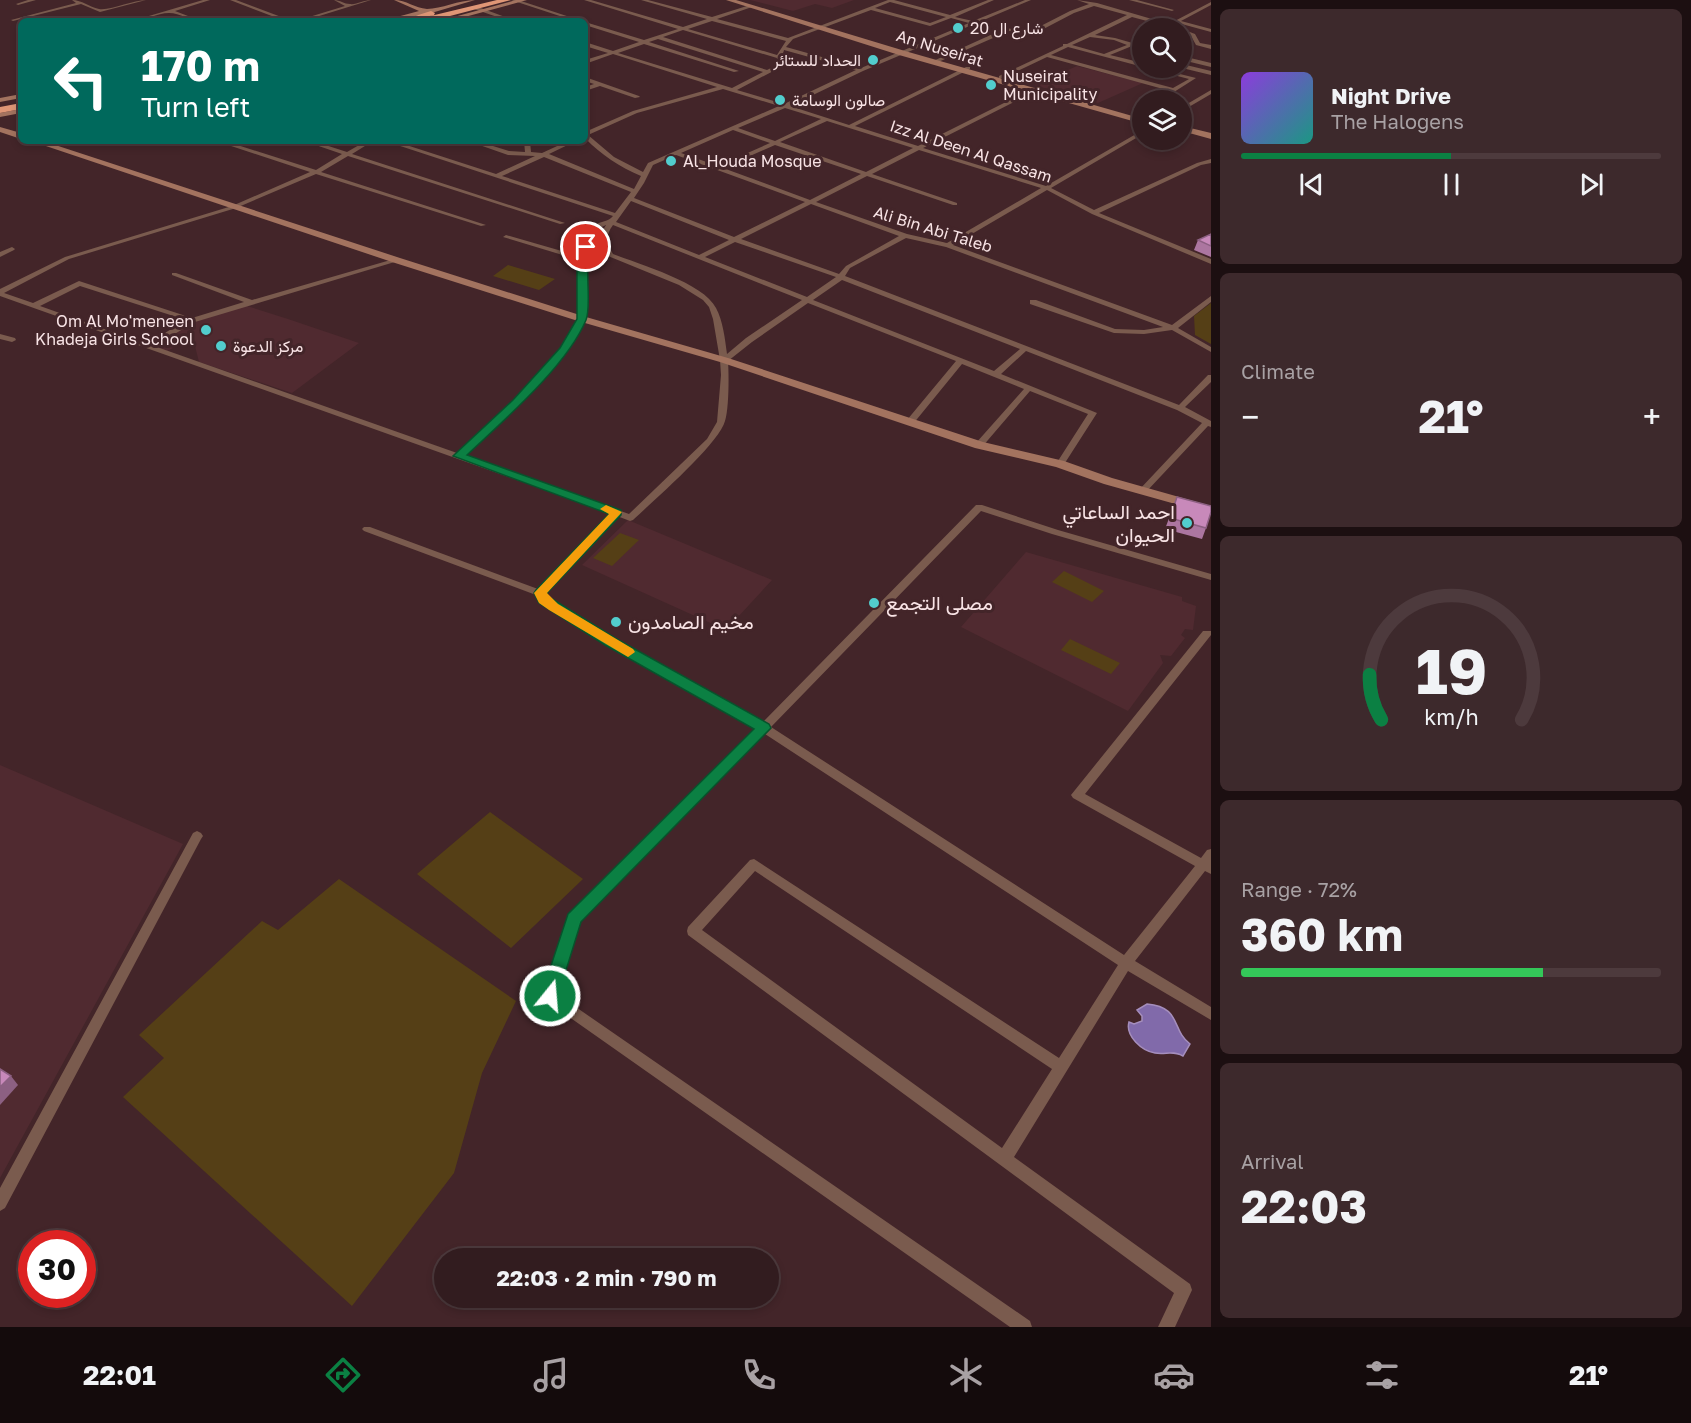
<!DOCTYPE html>
<meta charset="utf-8">
<style>
body{margin:0;font-family:"Golos Text",Vazirmatn,sans-serif;background:#3d292c;color:#f1f3f6;height:100vh;display:flex;flex-direction:column;font-size:22px;white-space:nowrap}
*{box-sizing:border-box;margin:0}
p{font-size:20px;color:#a8a1a4}
.icon{flex:none;width:33px;height:33px;fill:none;stroke:currentColor;stroke-width:2;stroke-linecap:round;stroke-linejoin:round}
.map{position:relative;flex:1;overflow:hidden}
.panel{display:flex;flex-direction:column;gap:9px;padding:9px;background:#1c0f11;width:480px}
.panel>*{flex:none}
.banner{position:absolute;left:18px;top:18px;width:570px;height:126px;border-radius:9px;box-shadow:0 3px 9px #0003,0 0 0 2px #4d3a3d;background:#00695c;color:#fff;overflow:hidden}
.tools{position:absolute;left:1132px;top:18px;display:grid;gap:12px}
.tools a{display:grid;place-items:center;width:60px;height:60px;border-radius:50%;background:#321c1f;box-shadow:0 3px 9px #0003,0 0 0 2px #4d3a3d;font-size:30px}
.speed{position:absolute;left:18px;top:1230px;display:flex;gap:12px;font-size:30px;font-weight:700;text-align:center}
.speed>*{display:grid;place-content:center;width:78px;height:78px;border-radius:50%;background:#321c1f;box-shadow:0 3px 9px #0003,0 0 0 2px #4d3a3d;line-height:1}
.speed .limit{border:9px solid #d22;background:#fff;color:#111}
.pin{position:absolute;display:grid;place-items:center;width:51px;height:51px;color:#fff;margin:-26px;border:3px solid #fff;border-radius:50%;box-shadow:0 2px 6px #0007}
.me{position:absolute;width:66px;margin:-33px;rotate:17deg;stroke-linejoin:round;filter:drop-shadow(0 0 4px #0008)}
.turn{display:flex;align-items:center;gap:21px;height:126px;padding:0 24px;font-size:27px}
.turn .icon{width:78px;height:78px;stroke-width:2.5}
.turn b{display:block;font-size:42px;line-height:51px}
.big{font-size:45px;font-weight:700;line-height:1.1}
.panel .widget{flex:1;display:flex;flex-direction:column;justify-content:center;gap:9px;min-width:0;padding:0 21px;border-radius:9px;background:#3d292c}
.panel .dial{align-items:center;gap:0}
.dial svg{height:156px;overflow:visible;fill:none;stroke:#4d3a3d;stroke-width:7;stroke-linecap:round;text-anchor:middle}
.dial text{fill:#f1f3f6;stroke:none}
.song{display:flex;align-items:center;gap:18px}
.cover{width:72px;height:72px;border-radius:9px;background:linear-gradient(135deg,hsl(270 70% 55%),hsl(170 70% 35%))}
.played{height:6px;border-radius:3px;background:linear-gradient(90deg,#0b8043 50%,#4d3a3d 50%)}
.keys{display:flex;justify-content:space-around;direction:ltr}
.heat{display:flex;justify-content:space-between;align-items:center;font-size:33px;direction:ltr}
.charge{height:9px;border-radius:4px;background:linear-gradient(90deg,#34c759 72%,#4d3a3d 0)}
.trip{position:absolute;left:434px;top:1248px;width:345px;height:60px;border-radius:30px;background:#321c1f;box-shadow:0 3px 9px #0003,0 0 0 2px #4d3a3d;font-weight:700;line-height:60px;text-align:center}
.dock{display:flex;height:96px;justify-content:space-around;align-items:center;background:#140b0c;color:#a8a1a4}
.dock .icon{width:42px;height:42px}
.dock .selected{color:#0b8043}
.dock b{font-size:27px;color:#f1f3f6}
main{display:flex;flex:1;min-height:0}
.map>svg:first-child{display:block}
.built{fill:#502a30}
.green{fill:#553f16}
.water{fill:#816aaa;stroke:#a58ebc;stroke-width:1.5}
.lines{fill:none;stroke-linecap:round;stroke-linejoin:round}
.street{fill:#7a5b4e;fill-rule:evenodd}
.secondary{fill:#a3735f;fill-rule:evenodd}
.highway{fill:#df9676;fill-rule:evenodd}
.wall{fill:#ac76a0}
.shaded-wall{fill:#8c6082}
.building{fill:#c889ba;stroke:#8c6082;stroke-width:1.5}
.route{fill:#0b8043;stroke:#07532c;stroke-width:1.5}
.slow{fill:#f59e0b}
.poi-dot{fill:#52cdcd;stroke:#432529;stroke-width:2}
.labels{text-anchor:middle;stroke-width:6;stroke-linejoin:round;paint-order:stroke}
.far-poi-label{font-size:16px;fill:#f8e3e5;stroke:#432529;text-anchor:start}
.far-street-label{font-size:16px;fill:#f8e3e5;stroke:#432529}
.poi-label{font-size:20px;fill:#f8e3e5;stroke:#432529;text-anchor:start}
</style>
<main>
<div class="map">
<svg width="1211" height="1327" viewBox="0 0 1211 1327">
<rect width="100%" height="100%" fill="#432529"/>
<path class="built" d="M750,0h104l-22,8 -17,-4 -22,7z
M1077,66l66,17 -45,20 -64,-18z
M244,305l44,14 71,24 -67,50 -93,-31 -6,-24 -28,14 -14,-5 41,-24z
M628,520l144,60 -46,50 -144,-65z
M1026,552l156,45v4l14,5 -3,24 -8,-1 -4,6 4,3 -14,18 -11,-1 3,8 -35,48 -167,-84z
M0,765l183,79 -183,334z"/>
<path class="green" d="M508,265l47,14 -16,11 -46,-14z
M1211,303v41l-16,-9 -1,-19z
M620,533l19,7 -27,26 -19,-8z
M1064,571l40,20 -12,11 -40,-20z
M1070,639l50,24 -9,11 -50,-24z
M490,812l93,67 -72,69 -94,-74z
M339,879l177,122 -34,72 -28,100 -102,133 -229,-209 41,-39 -25,-23 123,-114 16,9z"/>
<path class="water" d="M1147,1004c35,3 24,26 43,40l-7,12c-11,-6 -17,-1 -28,-3 -13,-2 -30,-17 -26,-31l5,2 8,-3v-5l-5,-6z"/>
<g class="lines">
<path class="street" d="M28,0h8l-18,5 -2,-1z
M72,0c10,0 17,7 27,9 11,2 34,-9 47,-9l-46,12 -19,-8 -68,17 -2,-1 65,-17z
M203,0h7l-35,11 26,10c-11,0 -21,-8 -32,-8 -12,0 -24,8 -37,8z
M230,0h6l56,21h-7z
M334,0c6,0 10,4 16,4 6,1 14,-4 21,-4l-68,21h-7l49,-15z
M511,0h7l64,21h-7z
M584,0h7l92,27 24,-8 -66,-19h7l64,17 38,-12 2,2 -35,12 71,19 100,-38h6l56,15 38,-15h6l-39,17 18,4 52,-21h6l-168,71 -73,35 59,19 117,-58h4v2l-115,57 63,20 118,-59h4v2l-117,59 123,38 97,-56v4l-92,54 43,22 103,-47 14,-4v4l-10,2 -102,48 112,46v5l-119,-50 -45,-24 -94,55 219,80 39,-29v6l-33,26 33,19v5l-39,-22 -28,4 -30,-1 -84,-29v-4h6l79,29 29,1 19,-3 -217,-80 -40,-9 -56,30 -5,8 334,129 29,-30h3v7l-26,25 26,14v6l-3,-1 -62,66h-6l-1,-2 63,-67 -25,-13 -151,-59 -25,23 96,39 -34,53h-6l-1,-2 32,-50 -58,-23 -48,56h-6v-4l48,-54 -62,-25 -49,60h-6v-4l49,-59 -148,-58 -56,39 -24,19c1,14 1,47 -3,60 -6,23 -72,80 -92,99l-3,1 -13,-5 -72,77 12,12 206,117 213,-217h6l76,25 153,44v6l-159,-46 -71,-23 -210,216 353,228 71,-89 -122,-68 -2,-3 132,-164h8v4l-126,159 116,64 6,-8 4,-1v25l-6,-3 -70,90 76,46v13l-83,-49 -114,186 176,127 2,6 -17,37h-17l16,-34 -486,-358 -1,-4 1,-4 62,-67 4,-1 305,199 59,-93 -353,-231 -186,188 -22,72 473,327 2,6h-22l-465,-327 -2,-4 26,-81 187,-186 -207,-120 -10,-8 -3,-6 -172,-64 -2,-2 2,-2h6l168,62 72,-76 -610,-217v-7l65,-32 167,-51 78,-34 -94,-31h9l91,29 26,-16 -38,-13h9l34,11 19,-11h7l-21,13 213,69 -5,1 -212,-68 -27,16 165,53 -5,1 -165,-52 -80,34 -167,51 -65,34 29,10 46,-22 113,37 52,-16 -72,-27v-2h4l76,27 142,-41h4v2l-203,61 -41,24 303,107 57,-52 47,-53 17,-29 1,-59 -76,-23 3,-2 73,21c4,-11 6,-24 16,-31 6,-4 13,-3 18,-9l-228,-75h9l102,33 39,-18 -27,-1 -40,-14h9l32,10 16,1 -1,-11h6l1,11 11,1 26,-12h8l-27,13 85,35 7,-13c-21,-9 -40,-21 -56,-38v-6l48,-21 84,-24 -104,-33 -28,10v-4l23,-7 -23,-7v-4l28,9 26,-9 -54,-17v-3l59,18 34,-11zM890,2l56,15 -16,6 -55,-15zM871,10l59,16 21,-8 18,5 -108,45 -75,-21 7,-8zM712,21l74,20 -9,14 -89,-26zM683,30l94,28 -2,8 -8,4 -104,-33zM658,39l105,33 -31,16 -114,-35 26,-9 90,28 5,-1 -90,-29zM784,50l72,20 -72,34 -47,-14 42,-22zM723,89l56,17 -131,57 -5,9 -29,-15 -26,-22 49,-22zM785,108l36,11 -46,22 -37,-13zM827,121l86,27 -47,24 -86,-30zM733,130l37,13 -52,23 -37,-13zM775,145l86,29 -51,26 -87,-32zM919,150l122,38 -94,55 -40,-9 -91,-32 51,-26 86,29h4v-2l-85,-29zM676,155l129,47 -71,35 -100,-39 10,-15 9,-18zM544,157l87,35 -16,21 -113,-37zM631,201l98,39 -30,15 -83,-33zM811,204l88,32 -53,30 -7,8 -98,-35zM606,225l-5,8v12l7,11 71,29 24,15 6,7 4,12 7,41 1,15 -4,47 -10,17 -78,75 -164,-59c40,-36 84,-74 112,-121 2,-5 8,-11 9,-16 5,-25 -13,-81 20,-93zM613,225l189,75 -56,38 -19,16c-2,-15 -4,-33 -11,-46 -12,-25 -77,-44 -103,-54 -7,-11 -8,-18 0,-29zM735,242l101,35 -29,20 -102,-40zM842,280l178,69 -26,22 -181,-71zM80,286l106,34 -39,24 -107,-38zM755,871l297,198 -50,79 -300,-218z
M1077,0l20,3 72,21 42,-22v3l-30,16 30,8v3l-33,-9 -4,2 5,3h-6l-41,-11 -37,18 20,3 28,8v4l-11,-4 -22,9 33,8v4l-75,-20 -17,8 122,33 16,-9 -39,-10v-1h6l40,10 -22,14 -127,-35 -44,21h-4v-2l64,-30v-2h4l60,-29 -33,-9 -20,7 -42,22 -23,-4 -73,32 -5,-1 75,-34 23,4 41,-21 19,-7zM1090,37l24,3 13,5 -23,9 -32,-9z
M1129,0h8l37,10 -2,1z
M474,7h4l38,14h-7l-35,-12z
M1182,29l13,5 5,9 11,2v4l-15,-4 -5,-9 -9,-4z
M1182,56l29,7v4l-29,-7z
M1182,64l29,7v4l-29,-7z
M585,77l54,19 1,1 -5,1 -35,-12 -15,5v-4l9,-3 -9,-3z
M1211,90v4l-29,17v-4z
M12,247l3,2 -1,1 -14,7v-5z
M0,334l15,4 1,2 -4,2 -12,-3z
M197,831l4,2 2,3 -2,3 -196,369 -5,3v-23l193,-355z"/>
<path class="secondary" d="M394,0c12,0 21,8 33,9 14,0 32,-9 48,-9l-47,14 -46,7 37,-10z
M516,0h11l-77,21h-11z
M726,0h10l169,51 238,68v5l-244,-69z
M21,94v4l-21,4v-4z
M21,109v4l-21,4v-4z
M1182,126l29,7v6l-29,-8z
M0,127l21,6v6l-21,-7z
M31,141h12l357,117 186,59 142,41 255,84 81,19 48,17 99,28v8l-107,-30 -48,-17 -81,-19 -255,-86 -142,-41 -186,-59z"/>
<path class="highway" d="M497,0h14l-80,21h-32l32,-10 4,2 -1,2 -16,4z
M21,103v6l-21,4v-6z"/>
</g>
<path class="wall" d="M1211,234v23l-17,-7 4,-10z
M1177,497l29,31 -4,11 -37,-10z"/>
<path class="shaded-wall" d="M11,1076l7,9 -18,20v-18z"/>
<path class="building" d="M1211,234v12l-13,-6z
M1177,497l34,9v6l-5,16 -36,-10z
M0,1069l11,7 -11,11z"/>
<path class="route" d="M582,245l8,2c-6,22 2,58 -4,73 -19,46 -83,101 -119,135l154,55v5l-74,78 2,4 66,41 154,86 2,4 -190,194 -23,74 -2,5 -6,3 -6,-3 -3,-5 27,-82 186,-185 -149,-84 -66,-42 -5,-10 2,-3 73,-76 -156,-58 60,-56 47,-52 17,-29v-60z"/>
<path class="slow" d="M606,505l16,7 -75,81 11,11 75,45 2,3 -7,5 -79,-47 -10,-7 -5,-10 75,-79 -9,-5z"/>
<g class="poi-dot">
<circle cx="958" cy="28" r="6"/>
<circle cx="873" cy="60" r="6"/>
<circle cx="991" cy="85" r="6"/>
<circle cx="780" cy="100" r="6"/>
<circle cx="671" cy="161" r="6"/>
<circle cx="206" cy="330" r="6"/>
<circle cx="221" cy="346" r="6"/>
<circle cx="1187" cy="523" r="6"/>
<circle cx="874" cy="603" r="6"/>
<circle cx="616" cy="622" r="6"/>
</g>
<g class="labels">
<g class="far-poi-label">
<text x="970" y="34">شارع ال 20</text>
<text x="861" y="66" text-anchor="end">الحداد للستائر</text>
<text x="1003" y="82">Nuseirat<tspan x="1003" dy="18">Municipality</tspan></text>
<text x="792" y="106">صالون الوسامة</text>
<text x="683" y="167">Al_Houda Mosque</text>
<text x="194" y="327" text-anchor="end">Om Al Mo'meneen<tspan x="194" dy="18">Khadeja Girls School</tspan></text>
<text x="233" y="352">مركز الدعوة</text>
</g>
<g class="far-street-label">
<text transform="translate(940 48) rotate(17)" y="6">An Nuseirat</text>
<text transform="translate(971 151) rotate(18)" y="6">Izz Al Deen Al Qassam</text>
<text transform="translate(933 229) rotate(17)" y="6">Ali Bin Abi Taleb</text>
</g>
<g class="poi-label">
<text x="1175" y="519" text-anchor="end">احمد الساعاتي<tspan x="1175" dy="23">الحيوان</tspan></text>
<text x="886" y="610">مصلى التجمع</text>
<text x="628" y="629">مخيم الصامدون</text>
</g>
</g>
</svg>
<div class="tools">
<a><svg class="icon" aria-label="search" viewBox="0 0 24 24"><circle cx="10" cy="10" r="6"/><path d="M15 15l6 6"/></svg></a>
<a><svg class="icon" aria-label="layers" viewBox="0 0 24 24"><path d="M12 4l9 5-9 5-9-5zM3 14l9 5 9-5"/></svg></a>
</div>
<div class="speed"><div class="limit">30</div></div>
<div class="pin" style="left:586px;top:247px;background:#d93025"><svg class="icon" aria-label="arrive" viewBox="0 0 24 24"><path d="M6 21V4h12l-3 4 3 4H6"/></svg></div>
<svg class="me" style="left:550px;top:996px" viewBox="-20 -20 40 40"><circle r="17" fill="#0b8043" stroke="#fff" stroke-width="3"/><path d="M0-11L8 9 0 5-8 9z" fill="#fff"/></svg>
<div class="trip">22:03 · 2 min · 790 m</div>
<div class="banner">
<div class="turn"><svg class="icon" aria-label="left" viewBox="0 0 24 24"><path d="M17 20v-9H6M10 6l-5 5 5 5"/></svg><div><b>170 m</b>Turn left</div></div>
</div>
</div>
<section class="panel">
<div class="widget">
<div class="song"><i class="cover"></i><div><b>Night Drive</b><p>The Halogens</p></div></div>
<div class="played"></div>
<div class="keys"><svg class="icon" aria-label="previous" viewBox="0 0 24 24"><path d="M18 5L8 12l10 7zM5 5v14"/></svg><svg class="icon" aria-label="pause" viewBox="0 0 24 24"><path d="M8 5v14M16 5v14"/></svg><svg class="icon" aria-label="next" viewBox="0 0 24 24"><path d="M6 5l10 7-10 7zM19 5v14"/></svg></div>
</div>
<div class="widget"><p>Climate</p>
<div class="heat"><a>−</a><b class="big">21°</b><a>+</a></div>
</div>
<div class="widget dial"><svg viewBox="0 0 100 80">
<path d="M14 69A42 42 0 1 1 86 69"/>
<path d="M14 69A42 42 0 0 1 8 46" stroke="#0b8043"/>
<text x="50" y="56" font-size="32" font-weight="700">19</text>
<text x="50" y="72" font-size="11">km/h</text>
</svg></div>
<div class="widget"><p>Range · 72%</p><b class="big">360 km</b><div class="charge"></div></div>
<div class="widget"><p>Arrival</p><b class="big">22:03</b></div>
</section>
</main>
<nav class="dock">
<b>22:01</b>
<svg class="icon selected" aria-label="directions" viewBox="0 0 24 24"><path d="M12 3l9 9-9 9-9-9zM9 14v-3h6M13 9l2 2-2 2"/></svg>
<svg class="icon" aria-label="music" viewBox="0 0 24 24"><path d="M9 18V5l10-2v13"/><circle cx="6" cy="18" r="3"/><circle cx="16" cy="16" r="3"/></svg>
<svg class="icon" aria-label="phone" viewBox="0 0 24 24"><path d="M5 4h4l2 5-3 2q2 4 5 5l2-3 5 2v4C11 20 4 13 5 4z"/></svg>
<svg class="icon" aria-label="climate" viewBox="0 0 24 24"><path d="M12 3v18M4 7l16 10M4 17L20 7"/></svg>
<svg class="icon" aria-label="car" viewBox="0 0 24 24"><path d="M5 17H2v-5l4-1 3-4h7l3 4 3 1v5h-3M9 17h6M6 11h13"/><circle cx="7" cy="17" r="2"/><circle cx="17" cy="17" r="2"/></svg>
<svg class="icon" aria-label="filters" viewBox="0 0 24 24"><path d="M4 7h16M4 17h16"/><circle cx="9" cy="7" r="2"/><circle cx="15" cy="17" r="2"/></svg>
<b>21°</b>
</nav>
